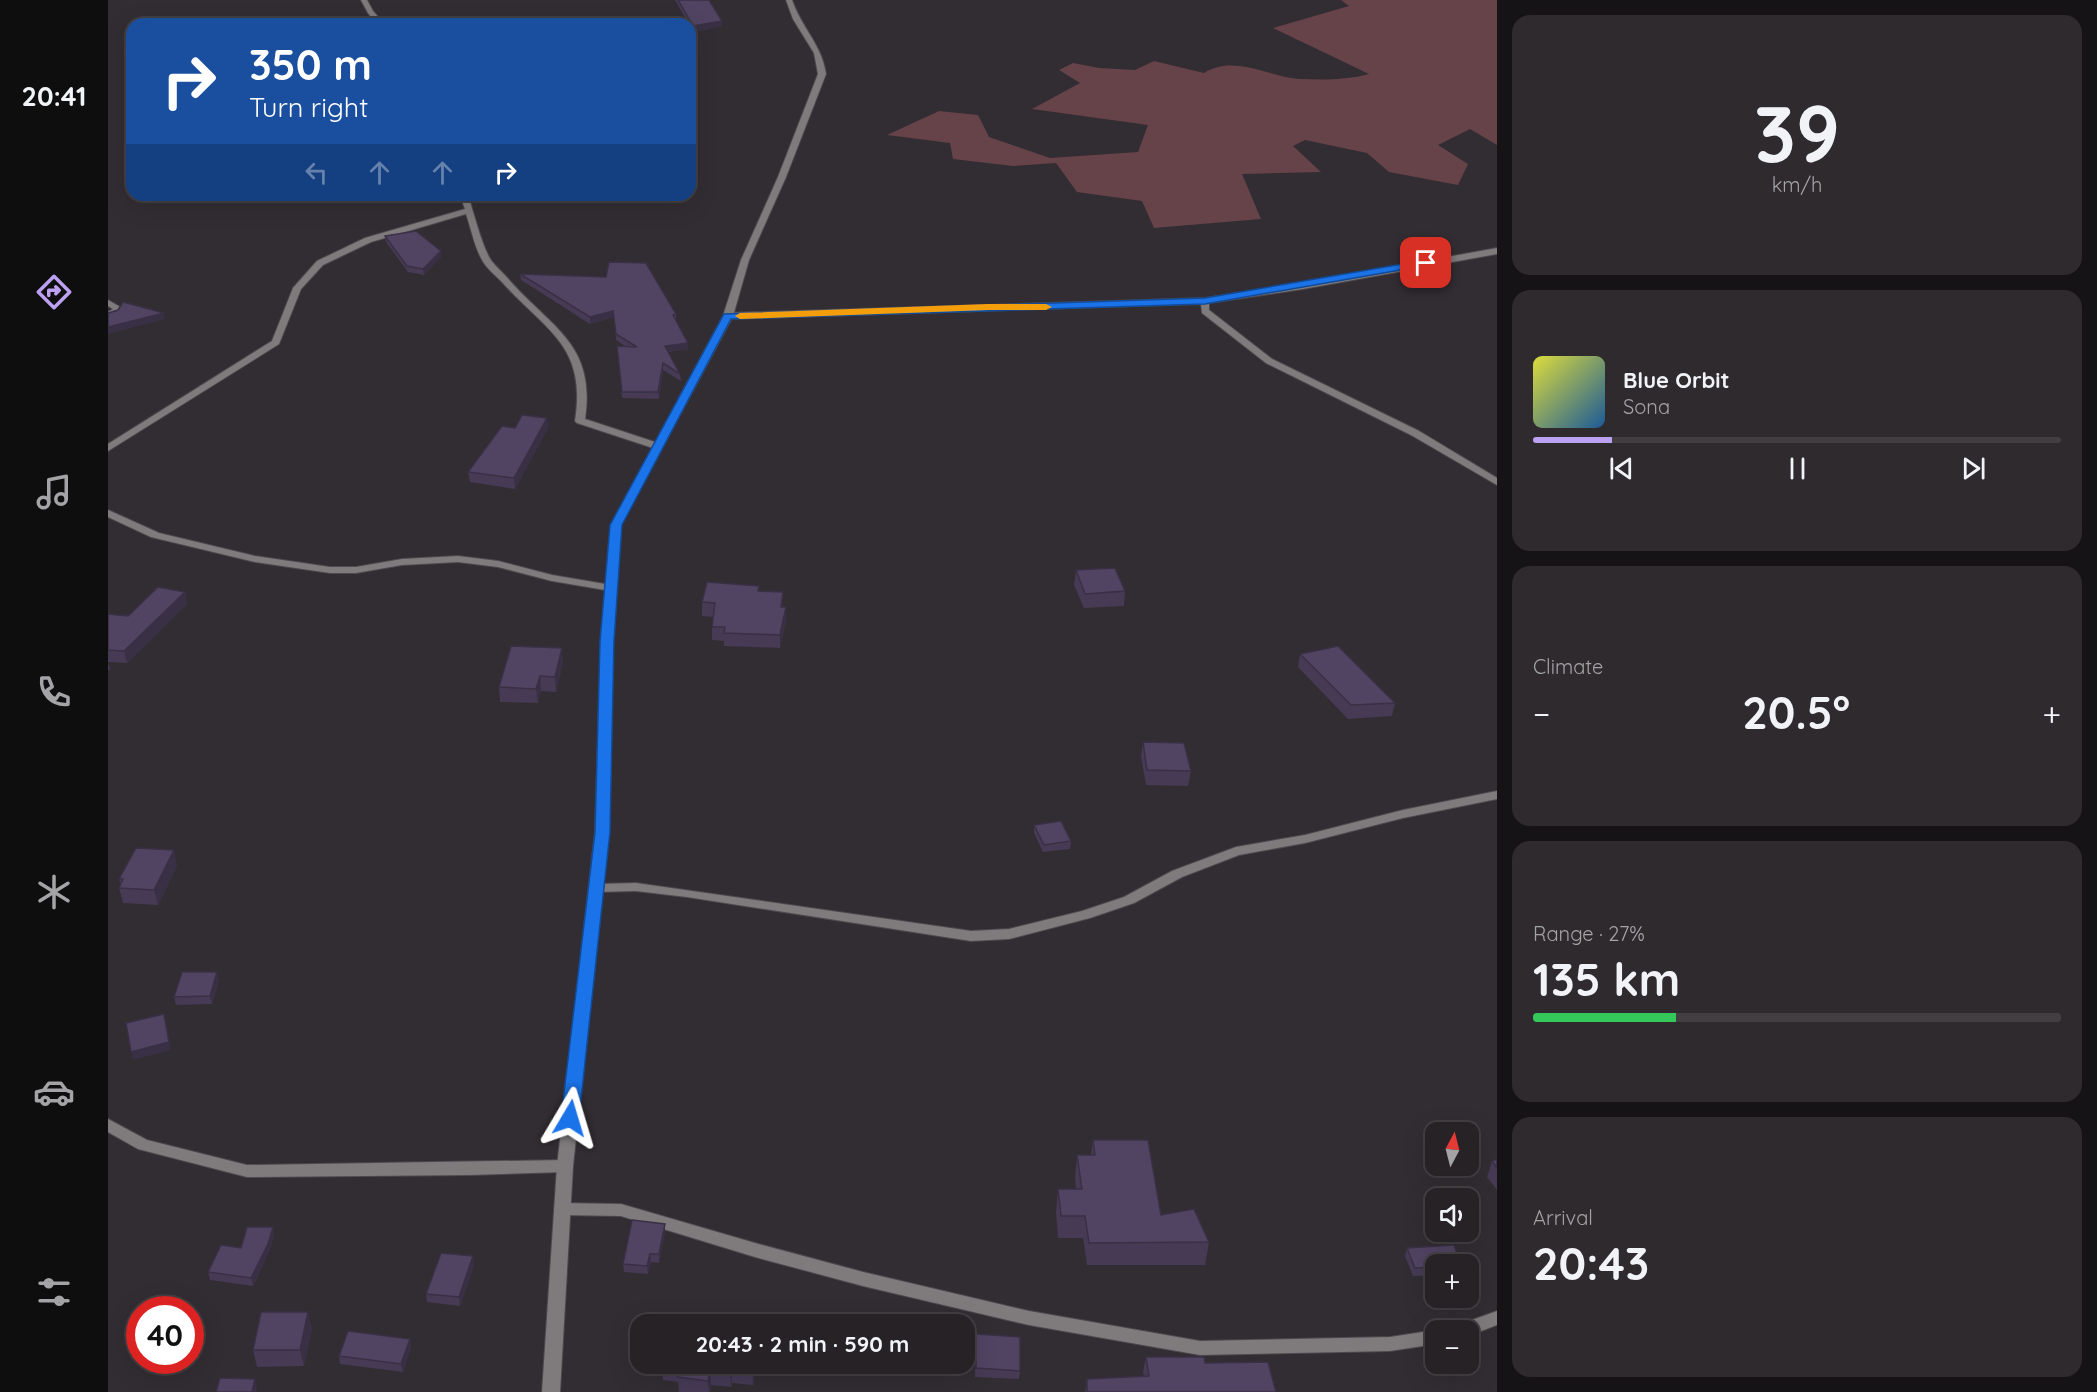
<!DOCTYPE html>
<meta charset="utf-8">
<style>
body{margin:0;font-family:Quicksand,sans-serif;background:#2e2a2e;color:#f1f3f6;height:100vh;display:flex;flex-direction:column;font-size:22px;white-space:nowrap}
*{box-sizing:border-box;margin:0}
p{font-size:20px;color:#a4a4a7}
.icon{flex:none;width:33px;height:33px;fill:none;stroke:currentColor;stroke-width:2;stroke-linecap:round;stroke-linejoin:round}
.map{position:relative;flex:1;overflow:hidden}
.side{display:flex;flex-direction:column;gap:15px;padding:15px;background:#151315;width:600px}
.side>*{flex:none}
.guide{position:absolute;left:18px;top:18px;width:570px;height:183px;border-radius:18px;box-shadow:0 6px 24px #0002,0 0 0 2px #423f43;background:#1a4fa0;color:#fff;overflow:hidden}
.needle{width:39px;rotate:7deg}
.buttons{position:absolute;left:1317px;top:1122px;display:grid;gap:12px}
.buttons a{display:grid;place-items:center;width:54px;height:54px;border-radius:12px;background:#262226;box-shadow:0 6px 24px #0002,0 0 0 2px #423f43;font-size:30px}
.speed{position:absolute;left:18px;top:1296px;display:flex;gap:12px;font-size:30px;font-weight:700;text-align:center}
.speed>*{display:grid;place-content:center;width:78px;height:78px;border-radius:50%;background:#262226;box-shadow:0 6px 24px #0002,0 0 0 2px #423f43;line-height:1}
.speed .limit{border:9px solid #d22;background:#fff;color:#111}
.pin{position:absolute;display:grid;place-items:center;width:51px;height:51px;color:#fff;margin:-26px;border-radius:12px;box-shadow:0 3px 9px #0006}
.me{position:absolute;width:66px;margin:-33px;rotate:7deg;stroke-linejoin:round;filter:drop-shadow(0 0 4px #0008)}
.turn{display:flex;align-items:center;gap:21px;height:126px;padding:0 24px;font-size:27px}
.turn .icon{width:78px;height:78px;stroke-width:2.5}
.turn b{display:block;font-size:42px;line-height:51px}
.lanes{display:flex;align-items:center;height:57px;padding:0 24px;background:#0003;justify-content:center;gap:30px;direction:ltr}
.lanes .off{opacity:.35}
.big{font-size:45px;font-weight:700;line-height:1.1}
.side .widget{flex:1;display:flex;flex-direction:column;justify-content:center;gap:9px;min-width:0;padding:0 21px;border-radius:18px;background:#2e2a2e}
.side .dial{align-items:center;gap:0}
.dial b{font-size:78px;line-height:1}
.song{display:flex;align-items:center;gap:18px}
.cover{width:72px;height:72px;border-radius:9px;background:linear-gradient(135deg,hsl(60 70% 55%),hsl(210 70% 35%))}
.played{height:6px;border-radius:3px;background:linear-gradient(90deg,#bca0f2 15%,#423f43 15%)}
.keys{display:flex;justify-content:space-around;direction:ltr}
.heat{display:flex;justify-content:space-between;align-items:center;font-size:33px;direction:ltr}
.charge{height:9px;border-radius:4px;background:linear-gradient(90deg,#34c759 27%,#423f43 0)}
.trip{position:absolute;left:522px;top:1314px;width:345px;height:60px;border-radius:18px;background:#262226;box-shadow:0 6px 24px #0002,0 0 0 2px #423f43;font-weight:700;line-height:60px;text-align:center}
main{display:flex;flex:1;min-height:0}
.menu{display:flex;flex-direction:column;width:108px;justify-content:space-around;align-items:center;background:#0f0e0f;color:#a4a4a7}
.menu .icon{width:42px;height:42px}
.menu .selected{color:#bca0f2}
.menu b{font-size:27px;color:#f1f3f6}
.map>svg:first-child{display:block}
.green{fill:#664249}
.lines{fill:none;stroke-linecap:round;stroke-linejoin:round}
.minor-casing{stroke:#4e494e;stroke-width:2}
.tertiary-casing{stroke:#4e494e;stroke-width:2}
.minor{fill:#7f7b7d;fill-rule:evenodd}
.tertiary{fill:#7f7b7d;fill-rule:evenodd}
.wall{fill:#463a55}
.shaded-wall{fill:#393045}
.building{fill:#514463;stroke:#393045;stroke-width:1.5}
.route{fill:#1a73e8;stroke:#114b97;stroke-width:1.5}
.slow{fill:#f59e0b}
</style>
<main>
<nav class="menu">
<b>20:41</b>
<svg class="icon selected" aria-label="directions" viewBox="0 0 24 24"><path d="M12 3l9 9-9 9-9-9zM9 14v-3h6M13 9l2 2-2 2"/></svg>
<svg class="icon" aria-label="music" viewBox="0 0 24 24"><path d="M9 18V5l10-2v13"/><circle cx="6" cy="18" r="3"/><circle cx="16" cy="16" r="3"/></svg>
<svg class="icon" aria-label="phone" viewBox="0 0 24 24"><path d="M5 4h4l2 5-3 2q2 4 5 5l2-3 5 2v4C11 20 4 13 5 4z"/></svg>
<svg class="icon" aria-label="climate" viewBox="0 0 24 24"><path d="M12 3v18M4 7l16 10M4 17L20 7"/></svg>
<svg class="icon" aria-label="car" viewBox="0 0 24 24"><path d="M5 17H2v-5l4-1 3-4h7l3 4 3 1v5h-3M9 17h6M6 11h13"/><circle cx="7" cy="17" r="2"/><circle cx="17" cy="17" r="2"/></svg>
<svg class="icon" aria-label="filters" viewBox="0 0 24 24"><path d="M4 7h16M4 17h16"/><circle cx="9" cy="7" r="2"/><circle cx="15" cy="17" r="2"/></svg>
</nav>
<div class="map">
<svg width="1389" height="1392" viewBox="0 0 1389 1392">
<rect width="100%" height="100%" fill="#322d32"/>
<path class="green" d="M1233,0h156v145l-27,-16 -32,16 30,19 -10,21 -69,-13 -22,-19 -62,-13 -12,6 28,26 -79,2 19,45 -107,9 -12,-27 -65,-9 -21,-29 -43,3 -60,-7 -3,-16 -63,-8 52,-24 39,4 11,22 61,21 88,-6 10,-27 -116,-16 48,-26 -21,-13 14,-7 26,5 36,2 19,-9 50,12c30,-19 65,4 96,6 23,1 47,1 69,-5l-96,-46 76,-22z"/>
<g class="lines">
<defs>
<path id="minor" d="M253,0h6l6,11 11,13h-7l-9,-11z
M352,195h8c6,19 12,44 21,62 4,8 15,16 21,24 43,48 86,64 75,138l76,25v4h-8l-76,-25 -2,-2c12,-76 -29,-90 -73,-139 -7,-7 -17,-15 -21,-24 -7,-13 -10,-30 -15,-44l-95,28 -48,23 -22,24 -22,55 -171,107v-7l164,-103 21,-53 24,-27 48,-23 100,-29z
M1389,248v6l-194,35 -94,14v7l63,49 147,72 78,47v7l-86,-50 -145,-72 -64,-50 -1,-9 -473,15 -5,-3 5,-3 477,-15 98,-15z
M0,300l14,8 -4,6 -10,4v-6l5,-3 -5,-3z
M0,510l51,23 96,23 75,11h26l46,-8 56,-3 40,5 54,14 59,10 6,3 -6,3 -59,-10 -54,-14 -40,-5 -56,3 -46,8h-26l-75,-11 -104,-25 -43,-20z
M1389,791v8l-94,19 -98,25 -66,12 -57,22 -48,26 -44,15 -81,21 -38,2 -284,-44 -51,-6 -39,1 -5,-1 -2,-3 2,-3 5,-1 39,-1 335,48 38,-2 73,-18 42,-14 48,-26 64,-24 69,-12 98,-25z
M0,1119l39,21 100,25 318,-5 6,2 2,4 -2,4 -6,2 -95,3 -223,2 -109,-28 -30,-17z
M454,1203l59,1 134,39 108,29 166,39 171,30 190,-4 46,-7h2h-2v14l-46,7 -190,4 -171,-30 -166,-39 -108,-29 -134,-41 -59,-1 -6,-2 -2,-4 2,-4z
M1389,1311v14l-29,11v-6h-12l2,-5z"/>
<path id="tertiary" d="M678,0h6c9,27 30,45 34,74l-40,103 -37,83 -16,56 -112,209 -8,116 -4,191 -36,334 -13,226h-18l15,-226 38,-334 6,-191 10,-116 112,-209 18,-56 37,-83 40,-103 -4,-21 -21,-34z"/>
</defs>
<use href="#minor" class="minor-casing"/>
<use href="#tertiary" class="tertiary-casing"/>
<use href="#minor" class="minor"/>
<use href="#tertiary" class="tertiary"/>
</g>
<path class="wall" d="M567,0h34l13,26 -29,6 -3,-5v-3h-1z
M277,236l56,21 -17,18 -16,-3 -22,-30z
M412,274l156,40v7l12,28 -20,3 12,22 1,7 -18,-11 -4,29 -37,-1 -5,-52 9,1 -10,-7 -2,-23 -24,7 -69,-44z
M439,418l1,10 -33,61 -45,-7 -2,-10 47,-44z
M968,570l49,21 -1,15 -40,2 -10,-23z
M651,591l24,16h3v14l-6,27 -56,-2v-5l-12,-1v-13l1,-10 -11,-1v-14z
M77,592l2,12 -60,59 -19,-1 2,8h-2v-56l20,2z
M1192,654l95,49 -3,13 -44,3 -50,-52z
M455,662l-7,30 -15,-1 -3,12 -38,-1 -1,-15z
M1035,742l48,29 -3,15 -42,-1 -5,-28z
M926,825l37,16 -1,8 -27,3 -9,-19z
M69,866l-19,39 -35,-2 -4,-15 2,-4 -2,-5z
M111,980l-7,24 -36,1 -2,-8z
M985,1140l68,75 48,27 -4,23h-118l-4,-27h-25l-2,-26 2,-23h18l-1,-11 2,-23h14z
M1389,1159v31l-10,-13 5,-16z
M557,1224v8l-6,31 -8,-1 -3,12 -24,-2 -1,-8z
M166,1235l-5,17 -16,34 -43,-6 -2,-8 33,-24z
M1299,1248l29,16v11l-23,1 -8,-20z
M366,1265l-14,41 -33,-4 -1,-8z
M204,1328l-8,38 -47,1 -4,-17z
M868,1335l44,36 -1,8 -44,-2z
M302,1339l1,8 -8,25 -63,-8 -1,-8z
M1038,1357l59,6 71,29h-191l2,-13 57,-3 -1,-4z
M539,1364h109l-3,21 -21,-2 -1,4 -20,-2 -1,7h-31l-1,-10 -15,-2v-7l-16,-2z"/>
<path class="shaded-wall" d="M614,21v5l-29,6v-6z
M333,251v6l-17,18 -1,-6z
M505,311l1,6 -24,7v-7z
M56,313l1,6 -57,15v-7z
M580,343v6l-23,3v-6z
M555,363v7l-4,29 -1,-7z
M439,418l1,10 -33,61 -1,-11z
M77,592l2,12 -60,59 -3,-12z
M675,592v14l-2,15v-14z
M678,607v14l-6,27v-13z
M454,648l1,14 -7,30 -1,-15z
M432,676l1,15 -3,12 -2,-14z
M66,850l3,16 -19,39 -4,-15z
M109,972l2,8 -7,24 -2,-8z
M58,1022l5,28 -38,10 -2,-8z
M557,1224v8l-6,31v-9z
M165,1227l1,8 -5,17 -16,34 -2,-8z
M542,1254l1,8 -3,12 -1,-8z
M365,1256l1,9 -14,41 -1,-9z
M200,1312l4,16 -8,38 -4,-16z
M302,1339l1,8 -8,25 -2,-8z
M645,1364h3l-3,21 -1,-16z
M623,1366l1,17 -1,4 -1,-16z
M602,1369l1,16 -1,7h-1l-1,-11z
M147,1379l2,8 -1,5h-4z"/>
<path class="building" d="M570,0h31l13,21 -29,5z
M308,231l25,20 -18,18 -16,-3 -22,-30z
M501,262l37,1 30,51 -3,1 15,28 -23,3 15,28 -17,-11 -5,29h-36l-5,-46 20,1 -21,-13 -3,-23 -23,6 -70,-43 86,3z
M15,302l41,11 -56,14v-14l10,-3z
M414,415l25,3 -33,60 -46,-6 34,-46 13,2z
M1007,568l10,23 -40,3 -9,-24z
M599,582l52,4 -1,5 25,1 -2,15h5l-6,28 -56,-2 1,-6h-13l3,-24 -13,-1z
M50,587l27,5 -61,59 -16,-1v-36l20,2z
M403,646l51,2 -7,29 -15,-1 -4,13 -37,-2z
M1230,646l57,57 -44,2 -51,-51z
M1035,742l41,1 7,28 -44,-1z
M953,821l10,20 -27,4 -10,-20z
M28,848l38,2 -20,40 -35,-2 4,-9h-4z
M74,972h35l-7,24 -36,1z
M56,1014l5,28 -38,10 -5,-29z
M985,1140h55l13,75 33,-6 15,33 -120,1 -4,-27h-24l-3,-27h24l-5,-34h18z
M1389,1159v9l-5,-7z
M524,1220l33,4 -6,30h-9l-3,12 -24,-2z
M139,1227h26l-5,17 -17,34 -43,-6 13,-27 20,3z
M1346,1245l7,19h-25v3l-21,1 -8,-20z
M333,1253l32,3 -14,41 -33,-3z
M153,1312h47l-8,38h-47z
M567,1321l29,3h-30z
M240,1331l62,8 -9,25 -62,-8z
M868,1334l44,3v34l-44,-3z
M1038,1357h58l1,6 63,-1 8,30h-189v-13l62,-3z
M556,1364h89l-1,5 -21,-3 -1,5 -20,-2 -2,12 -30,-4 3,-11z
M112,1378l35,1 -3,13h-36z"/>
<path class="route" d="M1318,260l5,3 -2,2 -224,39 -474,15 -109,206 -8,116 -4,191 -31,286 -3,5 -6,1 -6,-1 -3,-5 34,-286 5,-191 10,-116 114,-211 481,-16z"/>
<path class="slow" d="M880,304h58l6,3 -6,3h-58l-248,9 -5,-3 5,-3z"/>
</svg>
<div class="buttons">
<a><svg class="needle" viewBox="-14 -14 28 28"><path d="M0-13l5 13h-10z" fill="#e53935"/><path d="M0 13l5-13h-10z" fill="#a4a4a7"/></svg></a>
<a><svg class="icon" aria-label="sound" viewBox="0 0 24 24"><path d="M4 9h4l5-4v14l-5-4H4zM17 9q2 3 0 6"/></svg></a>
<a>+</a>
<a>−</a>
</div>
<div class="speed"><div class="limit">40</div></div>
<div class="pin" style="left:1318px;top:263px;background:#d93025"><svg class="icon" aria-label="arrive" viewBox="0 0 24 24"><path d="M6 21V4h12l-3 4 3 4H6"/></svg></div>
<svg class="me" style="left:462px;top:1118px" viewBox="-20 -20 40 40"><path d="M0-17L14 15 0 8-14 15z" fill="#1a73e8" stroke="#fff" stroke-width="4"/></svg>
<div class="trip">20:43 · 2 min · 590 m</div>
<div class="guide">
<div class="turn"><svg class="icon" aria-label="right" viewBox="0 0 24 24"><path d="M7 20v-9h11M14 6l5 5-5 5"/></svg><div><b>350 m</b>Turn right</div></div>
<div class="lanes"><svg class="icon off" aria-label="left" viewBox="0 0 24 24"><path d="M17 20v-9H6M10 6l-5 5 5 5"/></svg><svg class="icon off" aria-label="ahead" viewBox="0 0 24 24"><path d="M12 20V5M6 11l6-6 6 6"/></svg><svg class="icon off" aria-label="ahead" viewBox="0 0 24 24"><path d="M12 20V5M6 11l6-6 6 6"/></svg><svg class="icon" aria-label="right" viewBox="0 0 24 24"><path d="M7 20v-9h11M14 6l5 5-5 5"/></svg></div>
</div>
</div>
<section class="side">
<div class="widget dial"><b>39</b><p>km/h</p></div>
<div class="widget">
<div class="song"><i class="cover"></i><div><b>Blue Orbit</b><p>Sona</p></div></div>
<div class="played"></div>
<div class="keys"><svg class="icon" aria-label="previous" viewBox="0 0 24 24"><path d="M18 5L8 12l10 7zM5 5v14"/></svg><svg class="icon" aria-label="pause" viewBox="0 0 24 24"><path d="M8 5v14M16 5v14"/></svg><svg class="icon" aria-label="next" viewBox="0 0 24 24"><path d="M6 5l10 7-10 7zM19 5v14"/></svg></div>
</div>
<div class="widget"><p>Climate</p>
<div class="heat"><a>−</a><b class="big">20.5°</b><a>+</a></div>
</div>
<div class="widget"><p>Range · 27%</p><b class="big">135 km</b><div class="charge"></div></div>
<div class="widget"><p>Arrival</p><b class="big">20:43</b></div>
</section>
</main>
